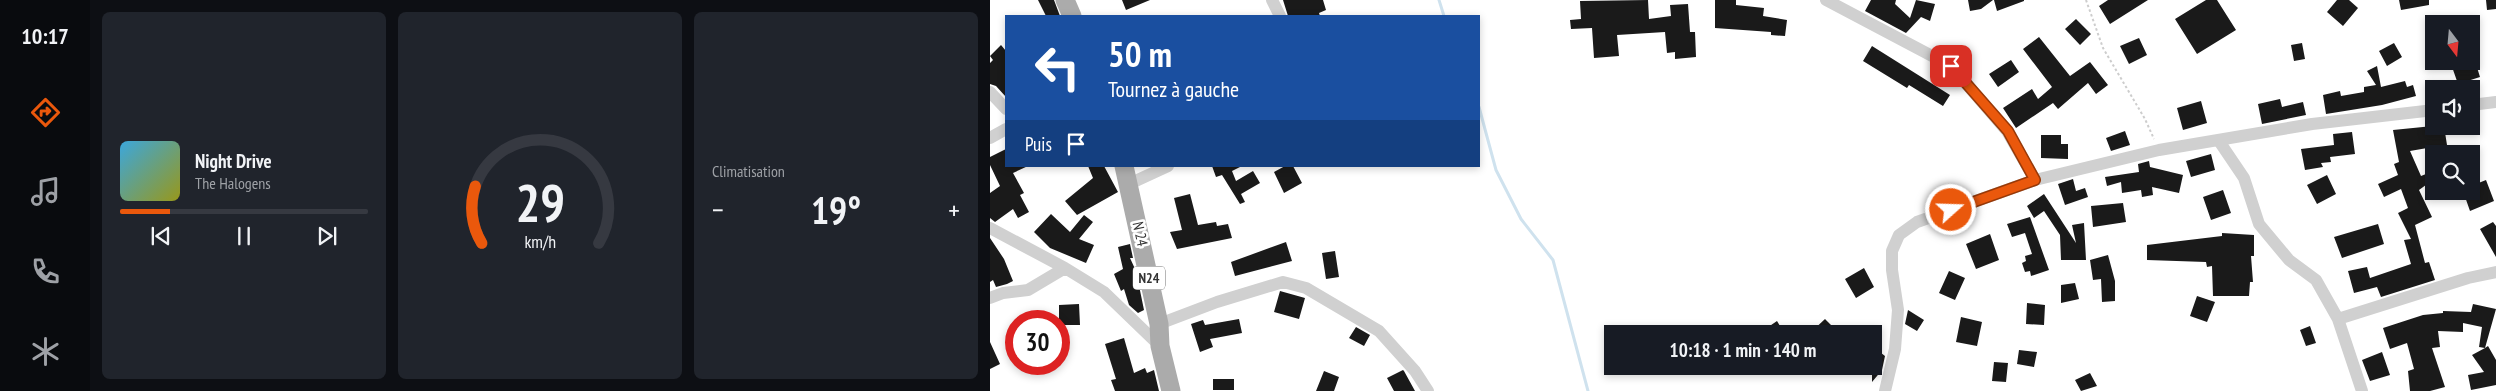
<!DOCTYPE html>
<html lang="fr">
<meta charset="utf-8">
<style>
body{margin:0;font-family:"PT Sans Narrow",sans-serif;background:#20242c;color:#f1f3f6;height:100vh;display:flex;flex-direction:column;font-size:19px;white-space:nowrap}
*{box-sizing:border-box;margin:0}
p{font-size:16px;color:#9ea1a6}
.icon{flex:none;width:28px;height:28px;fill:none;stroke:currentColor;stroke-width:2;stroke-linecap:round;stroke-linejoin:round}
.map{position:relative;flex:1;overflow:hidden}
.sheet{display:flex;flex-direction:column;gap:12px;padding:12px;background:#0d0f14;width:900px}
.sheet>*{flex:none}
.hud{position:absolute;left:15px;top:15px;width:475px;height:152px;border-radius:0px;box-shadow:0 2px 8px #0003;background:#1a4fa0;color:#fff;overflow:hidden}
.needle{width:32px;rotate:164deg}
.tools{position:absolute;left:1435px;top:15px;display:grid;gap:10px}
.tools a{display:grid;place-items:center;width:55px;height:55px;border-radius:0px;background:#171b24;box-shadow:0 2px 8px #0003;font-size:25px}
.speed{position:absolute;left:15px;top:310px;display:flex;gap:10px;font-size:25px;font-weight:700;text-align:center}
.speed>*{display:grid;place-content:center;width:65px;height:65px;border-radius:50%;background:#171b24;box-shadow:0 2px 8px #0003;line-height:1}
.speed .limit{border:8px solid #d22;background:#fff;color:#111}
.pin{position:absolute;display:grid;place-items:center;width:42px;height:42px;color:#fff;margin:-21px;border-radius:10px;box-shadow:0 2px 8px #0006}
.me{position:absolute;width:55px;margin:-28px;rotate:70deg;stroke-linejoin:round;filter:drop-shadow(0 0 4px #0008)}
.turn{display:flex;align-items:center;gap:18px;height:105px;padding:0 20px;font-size:22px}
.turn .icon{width:65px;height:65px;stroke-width:2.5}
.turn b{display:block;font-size:35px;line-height:42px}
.then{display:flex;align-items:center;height:48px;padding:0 20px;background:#0003;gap:10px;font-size:19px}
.big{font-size:38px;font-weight:800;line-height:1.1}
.sheet .widget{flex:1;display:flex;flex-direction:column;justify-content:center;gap:8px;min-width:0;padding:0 18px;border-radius:8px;background:#20242c}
.sheet .dial{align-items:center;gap:0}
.dial svg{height:130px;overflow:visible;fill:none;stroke:#363941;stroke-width:7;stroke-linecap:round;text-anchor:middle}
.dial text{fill:#f1f3f6;stroke:none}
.song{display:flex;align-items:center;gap:15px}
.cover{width:60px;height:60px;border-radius:8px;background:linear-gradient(135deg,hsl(200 70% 55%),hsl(60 70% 35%))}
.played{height:5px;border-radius:2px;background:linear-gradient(90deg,#ea580c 20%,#363941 20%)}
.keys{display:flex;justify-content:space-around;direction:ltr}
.heat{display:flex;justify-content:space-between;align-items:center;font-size:28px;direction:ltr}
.sheet .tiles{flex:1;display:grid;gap:12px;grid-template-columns:repeat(3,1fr)}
.trip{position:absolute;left:614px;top:325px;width:278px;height:50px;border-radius:0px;background:#171b24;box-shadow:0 2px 8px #0003;font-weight:800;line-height:50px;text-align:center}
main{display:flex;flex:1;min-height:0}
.menu{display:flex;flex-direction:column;width:90px;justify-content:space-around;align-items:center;background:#090b0e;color:#9ea1a6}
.menu .icon{width:35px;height:35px}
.menu .selected{color:#ea580c}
.menu b{font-size:22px;color:#f1f3f6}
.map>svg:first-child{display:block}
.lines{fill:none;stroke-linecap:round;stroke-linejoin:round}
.stream{stroke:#cfe2ee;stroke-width:3}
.building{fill:#1a1a1a}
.path{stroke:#cdcdcd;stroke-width:2;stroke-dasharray:2.5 2.5;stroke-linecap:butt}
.minor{stroke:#d0d0d0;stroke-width:12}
.primary{stroke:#ababab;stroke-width:19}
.route-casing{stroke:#983908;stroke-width:12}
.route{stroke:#ea580c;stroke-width:9}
.labels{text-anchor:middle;stroke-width:5;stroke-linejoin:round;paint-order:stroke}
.shield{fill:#fff;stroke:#707070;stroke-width:1}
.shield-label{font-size:14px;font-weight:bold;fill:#333}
.street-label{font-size:15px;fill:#333;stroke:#fff}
</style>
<main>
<nav class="menu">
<b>10:17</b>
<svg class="icon selected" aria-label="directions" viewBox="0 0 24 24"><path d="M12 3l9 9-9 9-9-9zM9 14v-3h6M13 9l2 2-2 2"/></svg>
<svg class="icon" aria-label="music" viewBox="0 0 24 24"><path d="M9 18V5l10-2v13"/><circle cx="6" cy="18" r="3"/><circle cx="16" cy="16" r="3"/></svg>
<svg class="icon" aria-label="phone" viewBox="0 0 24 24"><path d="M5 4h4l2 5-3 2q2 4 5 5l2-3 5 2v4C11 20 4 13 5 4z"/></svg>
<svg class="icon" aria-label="climate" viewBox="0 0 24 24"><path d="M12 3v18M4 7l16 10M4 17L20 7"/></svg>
</nav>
<section class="sheet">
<div class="tiles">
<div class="widget">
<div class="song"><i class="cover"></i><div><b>Night Drive</b><p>The Halogens</p></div></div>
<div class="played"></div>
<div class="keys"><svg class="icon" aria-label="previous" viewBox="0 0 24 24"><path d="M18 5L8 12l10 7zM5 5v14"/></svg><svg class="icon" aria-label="pause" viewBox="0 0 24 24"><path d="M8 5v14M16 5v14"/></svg><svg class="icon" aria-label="next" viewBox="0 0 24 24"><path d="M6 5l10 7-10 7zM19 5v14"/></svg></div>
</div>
<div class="widget dial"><svg viewBox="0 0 100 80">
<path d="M14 69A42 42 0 1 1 86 69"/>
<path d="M14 69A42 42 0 0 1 10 34" stroke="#ea580c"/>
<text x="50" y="56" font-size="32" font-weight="700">29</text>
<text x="50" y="72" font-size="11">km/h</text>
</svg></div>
<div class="widget"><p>Climatisation</p>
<div class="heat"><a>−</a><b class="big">19°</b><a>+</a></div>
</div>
</div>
</section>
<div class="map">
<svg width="1506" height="391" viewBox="0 0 1506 391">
<rect width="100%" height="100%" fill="#fff"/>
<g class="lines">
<path class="stream" d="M449,0l5,16
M489,107l17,63 25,49 32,41 35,131"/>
</g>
<path class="building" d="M48,0h16l6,16h-14z
M132,0h28l-24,10z
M293,0h40l3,10 -7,3 1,3h-32z
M658,0l1,19 22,-3 -1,-11 18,-1 2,28h5l1,25 -21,2v-7l-8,1 -2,-21 -48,3 2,21 -25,2 -2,-30 -21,1 -1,-9 11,-1 -1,-18z
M725,0h21v5l28,3 -1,8 24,4 -2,16 -14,-1v-3l-56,-4z
M881,0h25l-1,4 15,14 6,-18 19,4 -5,17 -9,-4 -15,16 -41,-22z
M978,0h25l-12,9 -11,2z
M1004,0h30v1l-27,10z
M1118,0h40l-38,24 -11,-18z
M1216,0h11l19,30 -39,24 -22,-35z
M1347,0h12l9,8 -15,18 -16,-14z
M1409,0h30v5l-28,5z
M1496,0h10v9l-9,1z
M1086,19l15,15 -11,11 -15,-16z
M1049,37l31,39 20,-14 18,23 -12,9 -8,-11 -30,26 -5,-6 -37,25 -13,-20 29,-19 6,10 14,-12 -29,-38z
M1149,38l8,17 -18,9 -9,-18z
M1312,43l3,16 -11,2 -3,-16z
M1404,43l8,14 -15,9 -8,-15z
M11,45l5,6v46l-10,-11 -6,-2v-21l3,-3 -3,-4z
M882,46l78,49 -7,11 -34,-21 -2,3 -44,-27z
M968,46l14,16 -8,7 -7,-9 -10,-5z
M1021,60l8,12 -21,15 -9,-13z
M1460,61h25l5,16 -22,7z
M1387,66l4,21 24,-6 2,6 6,-2 3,11 -34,9 -56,9 -3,-19 17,-4 1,5 23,-4v-5l12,-2 -9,-14z
M1290,99l2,8 21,-5 3,13 -44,9 -4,-20z
M1211,101l6,22 -24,7 -6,-22z
M1443,126h11l3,19h-3l1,9h-10l-2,-7 -23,4 11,25 5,-2 4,8 -11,8 13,27 -17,8 10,38 4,-1 6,18 -54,17 -4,-10 -23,6 -6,-22 19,-4 3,11 41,-14 -7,-24 7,-1 -13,-26 10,-5 -7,-19 -17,8 -6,-13 20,-9 -4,-11 5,-2 -6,-32z
M1135,131l5,14 -19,6 -5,-13z
M1362,132l3,22 -25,3 1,5 -10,1 2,4 -18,3 -4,-21 33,-4 -1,-11z
M1051,135h20v9h7v15l-27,-1z
M16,149v17h22l-15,7 11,20 -4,2 9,17 -11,6 -5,-9 -18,13 -5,-4v-25l10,-7 -10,-21v-8z
M1221,154l4,16 -24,7 -5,-16z
M1159,161l1,6 33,8 -4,18 -27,-6 1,8 -11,2 -1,-7 -19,3 -1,-11 -14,4 -2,-9 34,-5 -1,-8z
M98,166h16l14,26 -41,23 -12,-14 28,-23z
M222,166h30l-10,5 4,10 17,-10 7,12 -19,11 4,8 -5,2 -18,-29 -6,2z
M295,166h8l9,17 -18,10 -10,-21z
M1337,175l9,19 -19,10 -10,-19z
M1083,179l3,12 9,-3 3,9 -23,8 -7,-21z
M1496,180l8,21 -24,10 -7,-20h8v-5z
M1233,190l8,23 -20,7 -8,-23z
M200,194l8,31 18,-3 1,4 11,-2 4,14 -55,11 -7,-17 12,-2 -8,-32z
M1054,194l32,49 -4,-18 12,-2 2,37h-25l-1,-25 -16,-24 -10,7 -7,-12z
M1133,203l3,19 -33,5 -2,-21z
M61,214l19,18 14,-17 9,7 -14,17 15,6 -8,18 -36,-15 -16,-16z
M1040,217l19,53 -18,6 -1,-5 -5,1 -3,-9 4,-2 -1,-5 7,-2 -7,-21 -13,4 -5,-13z
M1503,222l3,4v31l-16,-28z
M1388,224l6,20 -42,14 -8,-21z
M1232,233l32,2v21h-3l2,26h-3l-1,14h-36l-1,-30 -5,1 -1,-5 -59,-2v-15l75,-9z
M1000,234l9,26 -23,9 -10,-25z
M0,238l14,21 9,22 -6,3 -11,3 -3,-7 -3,2z
M296,242l6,19 -57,15 -4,-14z
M140,244l3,14h-3l6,13 8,39 -6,3 -9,-8 -5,-16 -3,2 -7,-17 9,-5 -5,-22z
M345,251l4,26 -13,2 -4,-26z
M1118,255l7,26v20l-13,1 -1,-23 -8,1 -3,-20z
M874,268l10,19 -18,11 -11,-19z
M959,271l16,7 -10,22 -16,-7z
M1085,283l4,16 -18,4v-18z
M290,291l25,7 -6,21 -25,-7z
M1207,296l18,6 -8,20 -17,-6z
M1037,303l18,2 -1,20 -18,-1z
M89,304l1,21h-21v-20z
M1483,304l23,5 -11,39 3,-2 8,14v25l-25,5 -3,-15 16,-3 -12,-17 13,-7 -6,-1 3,-20 -19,-4v9l-25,-1 2,16 -8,1 13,39 -15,4h-20l-2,-20 6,-2 -7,-26 -17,6 -7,-21 40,-13 20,-2v-2l28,1z
M918,310l16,10 -7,11 -12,-7z
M971,317l21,5 -5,24 -21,-4z
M249,319l3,14 -32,6 3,8 -13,5 -9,-28 12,-4 2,5z
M835,319l15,15h-31z
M787,321l8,13h-27z
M1320,326l6,17 -10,3 -6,-16z
M366,327l14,8 -6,11 -15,-8z
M134,338l10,35 11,-5 2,5 7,-3 5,21h-44l-4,-11 5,-1 -11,-35z
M0,342l10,22 -10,5z
M882,346l13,10 -3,14 -10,12v-9l-9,-7h9z
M1029,350l18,2 -3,15 -17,-3z
M1392,352l8,23 -20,6 -8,-21z
M1004,362l14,1 -2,19 -14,-1z
M413,370l1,1 11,20h-21l-7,-13z
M334,371l15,6 -5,14h-18z
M1100,373l7,13 -16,5 -6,-11z
M223,379h21v11h-21z"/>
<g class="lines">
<path class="path" d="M1096,0l17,48 42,71 9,20"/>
<path class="minor" d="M282,0l8,16
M836,0l125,66 56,65 28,49
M0,92l16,17
M1481,105l25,-3
M0,138l16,-9
M1229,141l25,37 15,46 30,36 27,20 22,39 24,72
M139,184l39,-18
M0,228l75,40 39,24 56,54
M0,298l13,-5 25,-3 37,-22
M1348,319l130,-41 28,-6
M169,324l58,-22 66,-20 23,6 73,43 36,40 13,20
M895,391l10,-42 3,-39 -6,-40v-19l7,-16 18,-13 118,-42 124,-30 153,-26 122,-14"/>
<path class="primary" d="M75,0l7,16
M134,166l35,158 1,22 11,45"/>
</g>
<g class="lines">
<defs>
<path id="route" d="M961,210l84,-30 -27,-49 -57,-65"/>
</defs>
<use href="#route" class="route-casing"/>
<use href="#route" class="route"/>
</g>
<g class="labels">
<rect class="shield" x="143" y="266.5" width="32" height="23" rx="4"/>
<g class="shield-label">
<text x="159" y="283">N24</text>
</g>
<g class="street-label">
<text transform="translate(150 234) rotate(78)" y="5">N 24</text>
</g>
</g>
</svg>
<div class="tools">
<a><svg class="needle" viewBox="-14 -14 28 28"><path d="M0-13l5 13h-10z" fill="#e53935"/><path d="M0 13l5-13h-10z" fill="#9ea1a6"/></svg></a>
<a><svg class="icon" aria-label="sound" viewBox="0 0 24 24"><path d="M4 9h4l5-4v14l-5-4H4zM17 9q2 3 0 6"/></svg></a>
<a><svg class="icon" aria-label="search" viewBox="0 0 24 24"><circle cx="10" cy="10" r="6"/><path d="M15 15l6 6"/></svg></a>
</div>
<div class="speed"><div class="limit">30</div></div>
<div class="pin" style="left:961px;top:66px;background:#d93025"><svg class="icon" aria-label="arrive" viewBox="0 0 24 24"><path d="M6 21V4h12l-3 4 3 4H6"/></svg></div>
<svg class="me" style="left:961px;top:210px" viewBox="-20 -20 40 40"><circle r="17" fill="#ea580c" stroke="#fff" stroke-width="3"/><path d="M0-11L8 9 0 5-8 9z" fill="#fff"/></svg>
<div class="trip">10:18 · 1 min · 140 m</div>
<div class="hud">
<div class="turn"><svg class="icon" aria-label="left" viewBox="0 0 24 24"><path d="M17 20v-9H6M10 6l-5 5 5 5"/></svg><div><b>50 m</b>Tournez à gauche</div></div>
<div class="then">Puis<svg class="icon" aria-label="arrive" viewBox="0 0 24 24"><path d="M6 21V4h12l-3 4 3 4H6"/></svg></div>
</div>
</div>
</main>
